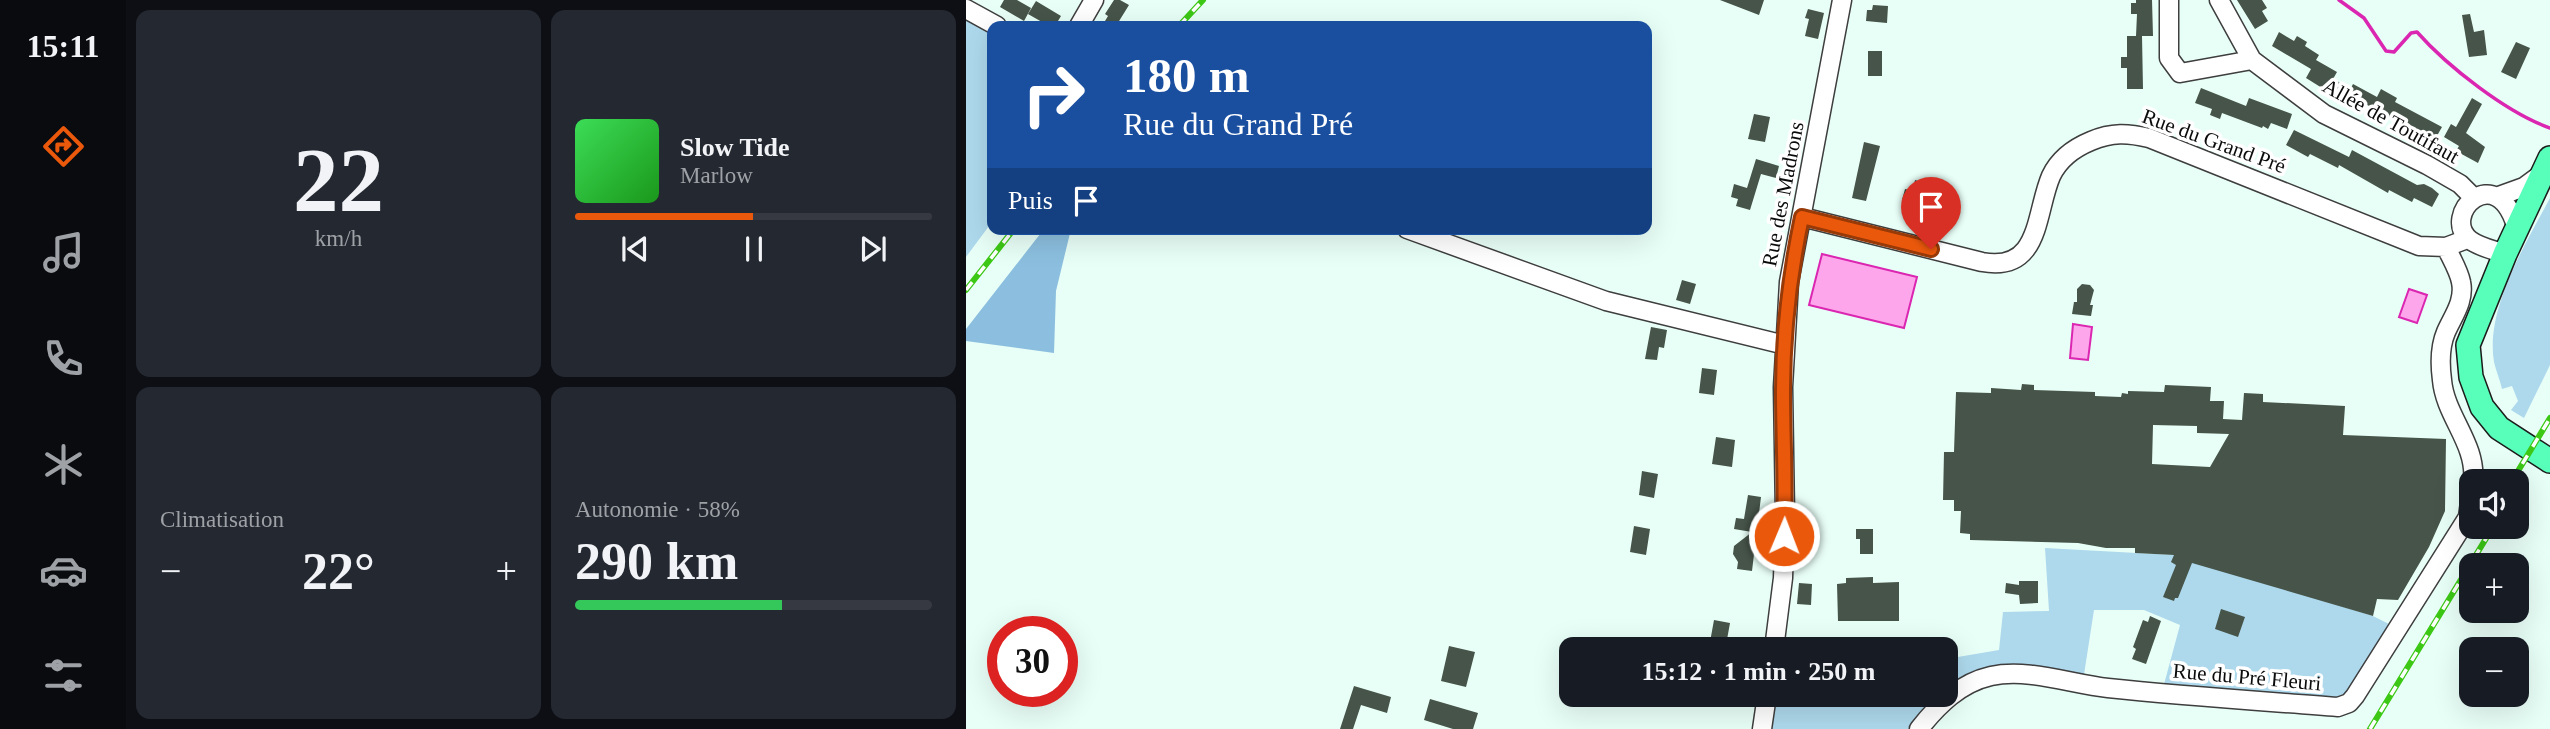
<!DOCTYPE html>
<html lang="fr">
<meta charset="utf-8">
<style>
body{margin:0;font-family:"Times New Roman",serif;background:#242831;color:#f1f3f6;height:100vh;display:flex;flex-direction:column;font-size:26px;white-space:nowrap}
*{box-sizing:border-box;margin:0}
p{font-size:23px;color:#9ea1a6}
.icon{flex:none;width:38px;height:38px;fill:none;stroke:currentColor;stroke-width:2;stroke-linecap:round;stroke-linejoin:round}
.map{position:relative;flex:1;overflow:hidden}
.details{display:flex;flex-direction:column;gap:10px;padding:10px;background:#0d0f14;width:840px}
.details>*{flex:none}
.banner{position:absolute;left:21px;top:21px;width:665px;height:214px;border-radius:14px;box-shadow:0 7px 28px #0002;background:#1a4fa0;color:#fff;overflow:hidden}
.tools{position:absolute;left:1493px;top:469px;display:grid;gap:14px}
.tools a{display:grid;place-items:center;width:70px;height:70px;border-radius:14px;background:#171b24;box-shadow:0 7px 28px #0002;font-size:35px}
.speed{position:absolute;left:21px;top:616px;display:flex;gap:14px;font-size:35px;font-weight:700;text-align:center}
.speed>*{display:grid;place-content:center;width:91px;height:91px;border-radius:50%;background:#171b24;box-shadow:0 7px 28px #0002;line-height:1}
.speed .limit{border:10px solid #d22;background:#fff;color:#111}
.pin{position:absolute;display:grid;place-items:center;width:60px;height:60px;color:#fff;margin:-72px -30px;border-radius:50% 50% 50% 0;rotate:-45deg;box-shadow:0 0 7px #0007}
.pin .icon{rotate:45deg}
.me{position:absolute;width:77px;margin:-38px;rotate:1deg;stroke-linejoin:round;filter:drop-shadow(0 0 5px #0008)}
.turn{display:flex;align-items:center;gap:24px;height:147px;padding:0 21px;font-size:32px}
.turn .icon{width:91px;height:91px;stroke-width:2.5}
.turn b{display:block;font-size:49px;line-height:60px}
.then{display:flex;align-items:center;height:66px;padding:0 21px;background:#0003;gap:14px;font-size:26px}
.big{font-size:52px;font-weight:800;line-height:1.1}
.details .tile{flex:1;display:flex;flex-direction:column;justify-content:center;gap:10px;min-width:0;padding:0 24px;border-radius:14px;background:#242831}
.details .dial{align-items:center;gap:0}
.dial b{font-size:91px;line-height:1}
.song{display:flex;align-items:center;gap:21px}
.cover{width:84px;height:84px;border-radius:10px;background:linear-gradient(135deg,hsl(130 70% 55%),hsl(120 70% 35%))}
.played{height:7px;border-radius:4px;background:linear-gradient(90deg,#ea580c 50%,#363941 50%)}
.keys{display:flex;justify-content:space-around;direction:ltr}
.heat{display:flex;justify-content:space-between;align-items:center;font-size:38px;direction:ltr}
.charge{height:10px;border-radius:5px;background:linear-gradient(90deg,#34c759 58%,#363941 0)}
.details .tiles{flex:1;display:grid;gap:10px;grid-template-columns:repeat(2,1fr)}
.trip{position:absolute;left:593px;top:637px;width:399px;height:70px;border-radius:14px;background:#171b24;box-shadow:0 7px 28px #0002;font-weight:800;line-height:70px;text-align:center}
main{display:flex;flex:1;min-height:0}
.menu{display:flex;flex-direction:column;width:126px;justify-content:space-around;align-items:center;background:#090b0e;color:#9ea1a6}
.menu .icon{width:49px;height:49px}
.menu .selected{color:#ea580c}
.menu b{font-size:32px;color:#f1f3f6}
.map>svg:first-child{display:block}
.green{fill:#aed9ed}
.forest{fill:#8cbfdf}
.water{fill:#fda6eb;stroke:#db26b1;stroke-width:2}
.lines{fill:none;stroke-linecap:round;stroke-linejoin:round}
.stream{stroke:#db26b1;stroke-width:3.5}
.building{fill:#465449;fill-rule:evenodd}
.minor-casing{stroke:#3e3e3e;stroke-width:21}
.major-casing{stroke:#1c1c1c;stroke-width:26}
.minor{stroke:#fff;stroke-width:18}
.major{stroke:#58ffba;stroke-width:23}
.rail-casing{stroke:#3cc815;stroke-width:6}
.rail{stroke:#fff;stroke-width:3.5;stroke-dasharray:10;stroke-linecap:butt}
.route-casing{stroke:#983908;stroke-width:18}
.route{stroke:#ea580c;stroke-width:12}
.labels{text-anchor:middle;stroke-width:7;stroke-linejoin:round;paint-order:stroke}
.street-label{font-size:21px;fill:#0b0b0b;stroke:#fff}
</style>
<main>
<nav class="menu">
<b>15:11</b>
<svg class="icon selected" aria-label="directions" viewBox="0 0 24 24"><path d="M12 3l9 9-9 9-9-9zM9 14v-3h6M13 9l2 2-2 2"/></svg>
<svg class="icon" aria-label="music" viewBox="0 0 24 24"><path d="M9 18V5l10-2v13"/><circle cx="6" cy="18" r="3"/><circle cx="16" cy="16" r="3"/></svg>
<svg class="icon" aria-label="phone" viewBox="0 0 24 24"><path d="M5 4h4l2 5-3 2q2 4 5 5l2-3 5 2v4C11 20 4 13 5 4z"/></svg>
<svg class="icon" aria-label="climate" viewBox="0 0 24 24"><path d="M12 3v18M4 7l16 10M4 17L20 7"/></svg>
<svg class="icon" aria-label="car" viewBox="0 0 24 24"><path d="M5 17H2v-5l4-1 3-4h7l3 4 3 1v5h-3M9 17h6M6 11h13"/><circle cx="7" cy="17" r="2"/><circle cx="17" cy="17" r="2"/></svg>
<svg class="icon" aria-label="filters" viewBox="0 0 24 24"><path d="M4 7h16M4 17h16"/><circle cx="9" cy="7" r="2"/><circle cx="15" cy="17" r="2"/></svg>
</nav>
<section class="details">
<div class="tiles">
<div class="tile dial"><b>22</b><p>km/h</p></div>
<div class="tile">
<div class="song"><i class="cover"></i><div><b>Slow Tide</b><p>Marlow</p></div></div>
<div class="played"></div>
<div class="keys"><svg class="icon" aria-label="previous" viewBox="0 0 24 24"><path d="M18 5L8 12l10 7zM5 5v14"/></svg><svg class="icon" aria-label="pause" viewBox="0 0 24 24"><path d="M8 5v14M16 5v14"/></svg><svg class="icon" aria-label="next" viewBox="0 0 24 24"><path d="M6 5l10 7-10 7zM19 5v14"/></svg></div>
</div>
<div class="tile"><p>Climatisation</p>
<div class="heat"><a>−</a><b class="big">22°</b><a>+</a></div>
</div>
<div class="tile"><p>Autonomie · 58%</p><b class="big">290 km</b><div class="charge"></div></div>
</div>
</section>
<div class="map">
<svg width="1584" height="729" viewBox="0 0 1584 729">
<rect width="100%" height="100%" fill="#e8fff7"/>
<path class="green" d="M0,17l26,14v191l-26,35z
M1584,198v167l-26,53 -13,-8 7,-9 -6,-15 -10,3c-2,-9 -6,-18 -8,-27 -9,-53 32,-119 56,-164z
M1079,548l129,7 199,61 20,10 -42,68 -16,8 -172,-14 17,-63 -36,-15h-50l-11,71 -62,-11 -75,24v-35l53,-9 4,-38 46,-1z
M809,695h171l-32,34h-144z"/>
<path class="forest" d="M78,229h27l-15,62 -2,62 -88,-12v-12z"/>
<path class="water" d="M856,254l95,23 -13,51 -95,-23z
M1443,289l18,6 -10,28 -18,-6z
M1107,324l19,3 -4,33 -18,-2z"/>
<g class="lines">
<path class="stream" d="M1373,0l25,18 22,33 8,1 17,-19 6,-1c30,34 90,81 133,96"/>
</g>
<path class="building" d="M38,0h13l14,8 -7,13 -24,-14z
M148,0h6l9,5 -13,21h-14l6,-10 -3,-2z
M754,0h44l-5,15z
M1170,0h16l1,36h-15h4l1,53h-16v-21h-6v-11h6v-21h9l1,-22h-6v-11h5z
M1271,0h25l5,8 -5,3 6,10 -13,8z
M70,1l25,15 -6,10h-6l-21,-12z
M907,5l15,1 -1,17 -21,-2 1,-11h5z
M842,9l16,4 -6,26 -13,-3 4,-17 -4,-1z
M1504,14l4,18 10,-2 3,25 -18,2 -7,-42z
M1313,32l15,9 3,-5 10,6 -2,4 14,9 -3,5 21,12 -4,7 18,9 2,-4 24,13 4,-8 16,9 -2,4 47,25 -8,14 -76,-41 -4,8 -48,-30 5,-9 -39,-23z
M1550,42l14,6 -14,31 -15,-7z
M902,51h14v25h-14z
M1235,88l45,18 3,-8 43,16 -5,15 -16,-6 -3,6 -5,-3 -1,2 -40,-15 -2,6 -10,-4 2,-6 -17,-6z
M1506,98l10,6 -16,29 19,14 -7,16 -22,-12 3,-5 -15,-9 7,-13 5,3z
M788,114l16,3 -5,25 -17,-3z
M1328,130l55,27 3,-7 65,35 7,-1 8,4 7,6 -7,13 -18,-9 -2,4 -23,-12 -1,3 -49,-28 -1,3 -28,-14 -2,3 -22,-12z
M898,142l16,4 -14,55 -14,-3z
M790,159l23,7 -3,12 -15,-4 -11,36 -14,-4 2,-7 -7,-2 3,-13 13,4z
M949,180l10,3 -6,22 -17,-5 3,-11 8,2z
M716,280l14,4 -6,20 -14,-4z
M1116,284l8,1 4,5 -4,15h3l-2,11 -19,-2 2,-12h3v-13z
M685,327l16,3 -3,18 -5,-1 -2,13 -12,-1z
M736,368l15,2 -3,25 -15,-2z
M1056,384l12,1v5l61,2v4l26,1 1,-4 6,1v-3l36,1 1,-7 46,2 -1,14h14l-1,18 19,1 2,-27 19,1v8l82,4 -2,29 103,4 -1,72 -16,36 -31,53 -21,-1 -4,17 -181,-53 -14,35h-3l-1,3 -11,-4 13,-32 -5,-3 3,-7 -39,-2v-5h-29l-28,-5 -108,-3v-6l-10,-1 1,-22h-7v-11h-11l1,-48h10l2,-60 35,1v-5l30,2zM1187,425l44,1v7l32,1 -19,33 -58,-3z
M750,437l19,3 -3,27 -20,-3z
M676,471l16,3 -4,24 -15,-3z
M782,495l13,2 -9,74 -15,-2 1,-7 -5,-8 1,-8 18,-14 -18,-3 2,-11 8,1z
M668,526l16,3 -4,26 -16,-3z
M890,529h17v25h-13v-15h-4z
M907,577v6l26,-1v39h-61l-1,-37 9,-1v-5z
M1053,581h19v22l-18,1 -1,-9 -14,-2 1,-10 13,2z
M833,583l13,1 -1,21 -14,-1z
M1255,609l24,8 -7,20 -23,-8z
M1184,616l11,5 -15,43 -14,-5 4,-10 -3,-2 10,-27 5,2z
M748,620l16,3 -4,22 -16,-3z
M483,646l26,6 -9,35 -25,-6z
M388,686l37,11 -4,16 -26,-8 -8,24h-13z
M464,699l48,14 -5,16h-20l-29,-9z"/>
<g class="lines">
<defs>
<path id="minor" d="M1203,0v58l11,15 72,-13
M1253,0l33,60 72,54 103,51 33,19 14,14
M0,9l31,17
M113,26l15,-26
M1533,196l25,-9 19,-14
M836,217l180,45c59,11 53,-49 69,-86 8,-17 23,-28 40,-35 21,-9 37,-8 58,-3l270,108 27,1 21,-8
M441,229l199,72 179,44
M1480,247c5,11 13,24 15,35 4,19 -8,34 -15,50 -6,14 -6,33 -4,48 3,36 35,64 31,101
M1539,254c-11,-4 -26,-7 -35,-14 -31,-24 27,-83 47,-11
M808,649l9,-71 2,-63 -2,-128 6,-105 53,-282
M796,729l5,-34
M953,729c19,-24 41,-46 72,-53 37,-8 80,8 117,12 76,8 153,13 230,19l11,-4 6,-7 113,-179 3,-22"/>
<path id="major" d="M1584,158l-45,96 -37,91 3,32 11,30 17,21 51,33"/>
</defs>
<use href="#minor" class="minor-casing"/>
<use href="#major" class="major-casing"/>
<use href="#minor" class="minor"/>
<use href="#major" class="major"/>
<defs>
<path id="rail" d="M213,26l24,-26
M0,290l48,-61
M1546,481l38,-63
M1404,729l123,-202"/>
</defs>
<use href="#rail" class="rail-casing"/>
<use href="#rail" class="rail"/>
</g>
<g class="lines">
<defs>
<path id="route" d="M818,536c2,-49 -1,-98 -1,-146 0,-58 7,-116 19,-173l129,32"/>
</defs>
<use href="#route" class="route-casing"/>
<use href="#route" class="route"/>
</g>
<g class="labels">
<g class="street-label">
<text transform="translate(1425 121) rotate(29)" y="7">Allée de Toutifaut</text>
<text transform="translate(1248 141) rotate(20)" y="7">Rue du Grand Pré</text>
<text transform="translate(817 194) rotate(-79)" y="7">Rue des Madrons</text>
<text transform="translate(1281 677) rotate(5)" y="7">Rue du Pré Fleuri</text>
</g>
</g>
</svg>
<div class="tools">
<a><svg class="icon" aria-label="sound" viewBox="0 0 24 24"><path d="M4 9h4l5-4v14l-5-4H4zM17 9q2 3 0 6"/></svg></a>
<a>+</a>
<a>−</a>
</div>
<div class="speed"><div class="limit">30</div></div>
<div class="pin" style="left:965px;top:249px;background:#d93025"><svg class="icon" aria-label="arrive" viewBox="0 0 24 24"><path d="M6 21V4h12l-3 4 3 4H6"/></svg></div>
<svg class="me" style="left:818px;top:536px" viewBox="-20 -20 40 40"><circle r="17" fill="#ea580c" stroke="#fff" stroke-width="3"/><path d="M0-11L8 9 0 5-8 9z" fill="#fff"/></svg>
<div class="trip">15:12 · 1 min · 250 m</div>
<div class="banner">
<div class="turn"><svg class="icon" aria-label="right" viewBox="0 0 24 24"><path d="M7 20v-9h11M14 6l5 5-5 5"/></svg><div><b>180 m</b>Rue du Grand Pré</div></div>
<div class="then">Puis<svg class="icon" aria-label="arrive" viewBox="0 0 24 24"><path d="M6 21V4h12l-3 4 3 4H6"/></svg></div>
</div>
</div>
</main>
